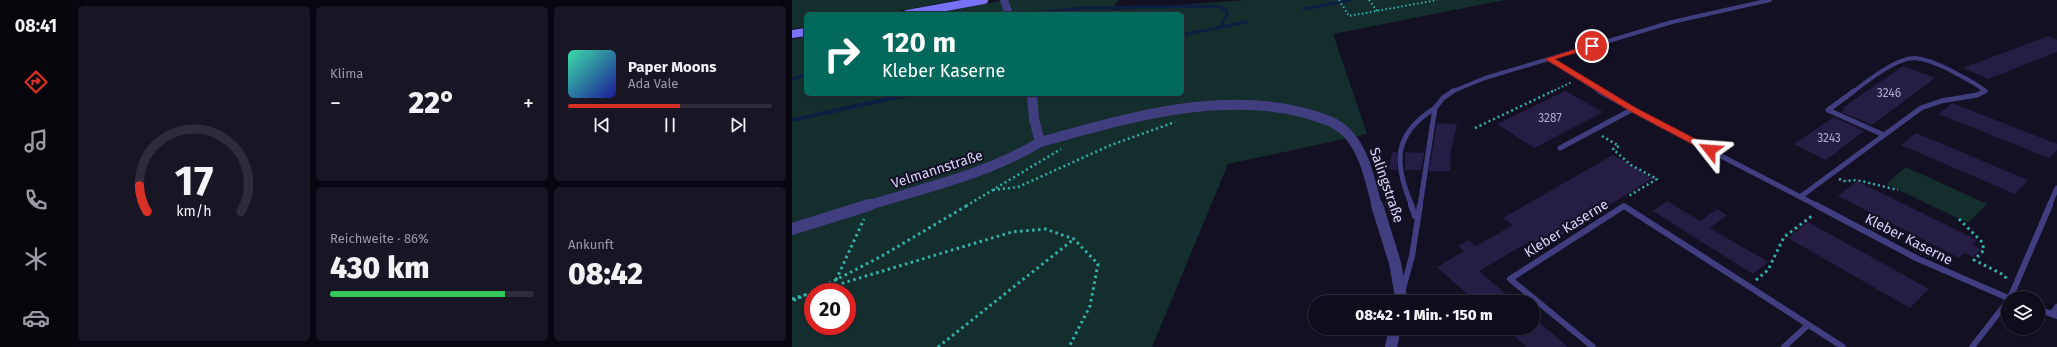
<!DOCTYPE html>
<html lang="de">
<meta charset="utf-8">
<style>
body{margin:0;font-family:"Fira Sans",sans-serif;background:#181524;color:#f1f3f6;height:100vh;display:flex;flex-direction:column;font-size:15px;white-space:nowrap}
*{box-sizing:border-box;margin:0}
p{font-size:13px;color:#9b9ba3}
.icon{flex:none;width:22px;height:22px;fill:none;stroke:currentColor;stroke-width:2;stroke-linecap:round;stroke-linejoin:round}
.map{position:relative;flex:1;overflow:hidden}
.panel{display:flex;flex-direction:column;gap:6px;padding:6px;background:#08070f;width:720px}
.panel>*{flex:none}
.guide{position:absolute;left:12px;top:12px;width:380px;height:84px;border-radius:6px;box-shadow:0 1px 3px #0004,0 0 0 1px #2f2c3a;background:#00695c;color:#fff;overflow:hidden}
.buttons{position:absolute;left:1209px;top:291px;display:grid;gap:8px}
.buttons a{display:grid;place-items:center;width:44px;height:44px;border-radius:50%;background:#0f0c1b;box-shadow:0 1px 3px #0004,0 0 0 1px #2f2c3a;font-size:20px}
.speed{position:absolute;left:12px;top:283px;display:flex;gap:8px;font-size:20px;font-weight:700;text-align:center}
.speed>*{display:grid;place-content:center;width:52px;height:52px;border-radius:50%;background:#0f0c1b;box-shadow:0 1px 3px #0004,0 0 0 1px #2f2c3a;line-height:1}
.speed .limit{border:6px solid #d22;background:#fff;color:#111}
.pin{position:absolute;display:grid;place-items:center;width:34px;height:34px;color:#fff;margin:-17px;border:2px solid #fff;border-radius:50%;box-shadow:0 1px 4px #0007}
.me{position:absolute;width:44px;margin:-22px;rotate:298deg;stroke-linejoin:round;filter:drop-shadow(0 0 3px #0008)}
.turn{display:flex;align-items:center;gap:14px;height:84px;padding:0 12px;font-size:18px}
.turn .icon{width:52px;height:52px;stroke-width:2.5}
.turn b{display:block;font-size:28px;line-height:34px}
.big{font-size:30px;font-weight:800;line-height:1.1}
.panel .widget{flex:1;display:flex;flex-direction:column;justify-content:center;gap:6px;min-width:0;padding:0 14px;border-radius:6px;background:#181524}
.panel .dial{align-items:center;gap:0}
.dial svg{height:104px;overflow:visible;fill:none;stroke:#2f2c3a;stroke-width:7;stroke-linecap:round;text-anchor:middle}
.dial text{fill:#f1f3f6;stroke:none}
.song{display:flex;align-items:center;gap:12px}
.cover{width:48px;height:48px;border-radius:6px;background:linear-gradient(135deg,hsl(160 70% 55%),hsl(240 70% 35%))}
.played{height:4px;border-radius:2px;background:linear-gradient(90deg,#d93025 55%,#2f2c3a 55%)}
.keys{display:flex;justify-content:space-around;direction:ltr}
.heat{display:flex;justify-content:space-between;align-items:center;font-size:22px;direction:ltr}
.charge{height:6px;border-radius:3px;background:linear-gradient(90deg,#34c759 86%,#2f2c3a 0)}
.panel .tiles{flex:1;display:grid;gap:6px;grid-template-columns:repeat(3,1fr)}
.widget:first-child{grid-row:span 2}
.trip{position:absolute;left:516px;top:295px;width:232px;height:40px;border-radius:20px;background:#0f0c1b;box-shadow:0 1px 3px #0004,0 0 0 1px #2f2c3a;font-weight:800;line-height:40px;text-align:center}
main{display:flex;flex:1;min-height:0}
.menu{display:flex;flex-direction:column;width:72px;justify-content:space-around;align-items:center;background:#06050b;color:#9b9ba3}
.menu .icon{width:28px;height:28px}
.menu .current{color:#d93025}
.menu b{font-size:18px;color:#f1f3f6}
.map>svg:first-child{display:block}
.green{fill:#132e2d;fill-rule:evenodd}
.lines{fill:none;stroke-linecap:round;stroke-linejoin:round}
.stream-far1{stroke:#0d1f40;stroke-width:3}
.stream{stroke:#0d1f40;stroke-width:4}
.building{fill:#251d44}
.path-far2{stroke:#36b0aa;stroke-width:2;stroke-dasharray:1.5 2.5;stroke-linecap:butt}
.path-far1{stroke:#36b0aa;stroke-width:2.5;stroke-dasharray:2 3;stroke-linecap:butt}
.path{stroke:#36b0aa;stroke-width:3;stroke-dasharray:2.5 3.5;stroke-linecap:butt}
.service-far2{stroke:#413e80;stroke-width:4}
.service-far1{stroke:#413e80;stroke-width:5}
.service{stroke:#413e80;stroke-width:6}
.minor-far1{stroke:#413e80;stroke-width:10}
.minor{stroke:#413e80;stroke-width:12}
.tertiary-far2{stroke:#413e80;stroke-width:8}
.tertiary-far1{stroke:#413e80;stroke-width:10}
.tertiary{stroke:#413e80;stroke-width:12}
.secondary{stroke:#7772f7;stroke-width:8}
.route{fill:#d93025;stroke:#8d1f18}
.labels{text-anchor:middle;stroke-width:4;stroke-linejoin:round;paint-order:stroke}
.number-label{font-size:12px;fill:#ada8cf}
.street-label{font-size:14px;fill:#dad6fd;stroke:#141024}
</style>
<main>
<nav class="menu">
<b>08:41</b>
<svg class="icon current" aria-label="directions" viewBox="0 0 24 24"><path d="M12 3l9 9-9 9-9-9zM9 14v-3h6M13 9l2 2-2 2"/></svg>
<svg class="icon" aria-label="music" viewBox="0 0 24 24"><path d="M9 18V5l10-2v13"/><circle cx="6" cy="18" r="3"/><circle cx="16" cy="16" r="3"/></svg>
<svg class="icon" aria-label="phone" viewBox="0 0 24 24"><path d="M5 4h4l2 5-3 2q2 4 5 5l2-3 5 2v4C11 20 4 13 5 4z"/></svg>
<svg class="icon" aria-label="climate" viewBox="0 0 24 24"><path d="M12 3v18M4 7l16 10M4 17L20 7"/></svg>
<svg class="icon" aria-label="car" viewBox="0 0 24 24"><path d="M5 17H2v-5l4-1 3-4h7l3 4 3 1v5h-3M9 17h6M6 11h13"/><circle cx="7" cy="17" r="2"/><circle cx="17" cy="17" r="2"/></svg>
</nav>
<section class="panel">
<div class="tiles">
<div class="widget dial"><svg viewBox="0 0 100 80">
<path d="M14 69A42 42 0 1 1 86 69"/>
<path d="M14 69A42 42 0 0 1 8 49" stroke="#d93025"/>
<text x="50" y="56" font-size="32" font-weight="700">17</text>
<text x="50" y="72" font-size="11">km/h</text>
</svg></div>
<div class="widget"><p>Klima</p>
<div class="heat"><a>−</a><b class="big">22°</b><a>+</a></div>
</div>
<div class="widget">
<div class="song"><i class="cover"></i><div><b>Paper Moons</b><p>Ada Vale</p></div></div>
<div class="played"></div>
<div class="keys"><svg class="icon" aria-label="previous" viewBox="0 0 24 24"><path d="M18 5L8 12l10 7zM5 5v14"/></svg><svg class="icon" aria-label="pause" viewBox="0 0 24 24"><path d="M8 5v14M16 5v14"/></svg><svg class="icon" aria-label="next" viewBox="0 0 24 24"><path d="M6 5l10 7-10 7zM19 5v14"/></svg></div>
</div>
<div class="widget"><p>Reichweite · 86%</p><b class="big">430 km</b><div class="charge"></div></div>
<div class="widget"><p>Ankunft</p><b class="big">08:42</b></div>
</div>
</section>
<div class="map">
<svg width="1265" height="347" viewBox="0 0 1265 347">
<rect width="100%" height="100%" fill="#141024"/>
<path class="green" d="M0,0h166l-76,14h-76v13l-14,2z
M214,0h113l-8,10 134,-10h259l-171,34 34,100 -139,30 -76,183h-360v-308l14,-2v57h376v-80h-251zM21,292h34v34h-34z
M1114,167l81,37 -19,19 -82,-39z"/>
<g class="lines">
<path class="stream-far1" d="M512,9l46,-9
M242,13l50,-5 129,-2 8,1 6,5v4l-5,6 2,4
M390,35l64,-13
M0,79l14,-4"/>
<path class="stream" d="M0,120l120,-26"/>
</g>
<path class="building" d="M1256,36l9,4v12l-69,27 -25,-11z
M1111,66l32,12 -63,47 -30,-13 3,-3 -3,-1z
M773,91l38,21 -69,36 -37,-24z
M1160,103l105,41v6l-8,8 -110,-44z
M1042,117l30,14 -38,29 -32,-16z
M645,123l20,1 -6,27 -1,20h-21z
M1124,133l112,47 -13,14 -114,-49z
M634,142l-5,28h-16v-18l18,1z
M600,152h5v18l-8,-1z
M821,155l40,23 -111,69 -10,-7 -53,31 36,31h-39l-39,-35 27,-16 -6,-5 10,-6 8,6 37,-21 -10,-7z
M1065,181l120,59 -5,4 9,5 -8,8 -9,-4 -5,5 -121,-62z
M875,201l33,20 17,-12 10,6 -17,13 58,34 -15,12 -100,-63z
M1016,222l121,67 -19,19 -122,-70z
M741,317l35,30h-41l-22,-19h28z"/>
<g class="lines">
<path class="path-far2" d="M547,0l10,16 88,-16
M577,0l8,11
M759,92l21,-10"/>
<path class="path-far1" d="M683,128l78,-37
M810,136l17,10 -6,3 18,16 26,14 -30,18
M1047,179l5,2 13,-1 41,10
M201,190l25,-3 93,-42 64,-23
M174,206l95,-57"/>
<path class="path" d="M1167,219l23,23 2,8 -10,10 30,15 4,6
M44,280l28,-61
M964,280l12,-10 16,-33 29,-22
M26,289l62,-32 88,-52
M21,292l199,-60 33,-3 29,10 24,25 -8,42 -21,41
M0,299l16,-5 -16,7
M146,347l136,-108"/>
<path class="service-far2" d="M757,59l52,33
M659,92l34,-14 187,-56 98,-22
M1061,92c14,-11 43,-34 62,-34 12,1 25,7 35,12 12,7 25,12 35,21l-2,1"/>
<path class="service-far1" d="M807,91l58,32 161,83
M1062,91l-26,19 56,25
M768,148l73,-39
M1008,197l121,-89 20,-7 36,-6 8,-4
M620,206c-18,-42 -20,-71 23,-98
M628,206l15,-98 8,-10 10,-7
M1257,206l8,-18"/>
<path class="service" d="M619,205l4,11
M1024,205l100,53 92,40
M611,289l9,-33 8,-51
M1218,298l40,-93
M1246,309l19,7
M1260,314l5,-7
M801,347l-83,-68 114,-73 219,141
M992,347l24,-22
M1180,347l36,-46"/>
<path class="minor-far1" d="M74,206c58,-18 122,-32 174,-64"/>
<path class="minor" d="M0,229l77,-24"/>
<path class="tertiary-far2" d="M212,0l5,14"/>
<path class="tertiary-far1" d="M240,94l2,25 6,23c85,-23 177,-52 265,-29 13,4 30,8 41,19 19,19 24,49 31,74"/>
<path class="tertiary" d="M585,205l18,58 6,34 -1,5
M599,347l4,-19"/>
<path class="secondary" d="M115,14l77,-14
M0,34l14,-2"/>
</g>
<path class="route" d="M800,44l4,2 -1,1 -40,12 81,49 77,40v4h-6l-77,-41 -85,-52z"/>
<g class="labels">
<g class="number-label">
<text x="1097" y="97">3246</text>
<text x="758" y="122">3287</text>
<text x="1037" y="142">3243</text>
</g>
<g class="street-label">
<text transform="translate(145 169) rotate(-18)" y="5">Velmannstraße</text>
<text transform="translate(595 185) rotate(71)" y="5">Salingstraße</text>
<text transform="translate(774 228) rotate(-32)" y="5">Kleber Kaserne</text>
<text transform="translate(1117 239) rotate(27)" y="5">Kleber Kaserne</text>
</g>
</g>
</svg>
<div class="buttons">
<a><svg class="icon" aria-label="layers" viewBox="0 0 24 24"><path d="M12 4l9 5-9 5-9-5zM3 14l9 5 9-5"/></svg></a>
</div>
<div class="speed"><div class="limit">20</div></div>
<div class="pin" style="left:800px;top:46px;background:#d93025"><svg class="icon" aria-label="arrive" viewBox="0 0 24 24"><path d="M6 21V4h12l-3 4 3 4H6"/></svg></div>
<svg class="me" style="left:918px;top:150px" viewBox="-20 -20 40 40"><path d="M0-17L14 15 0 8-14 15z" fill="#d93025" stroke="#fff" stroke-width="4"/></svg>
<div class="trip">08:42 · 1 Min. · 150 m</div>
<div class="guide">
<div class="turn"><svg class="icon" aria-label="right" viewBox="0 0 24 24"><path d="M7 20v-9h11M14 6l5 5-5 5"/></svg><div><b>120 m</b>Kleber Kaserne</div></div>
</div>
</div>
</main>
